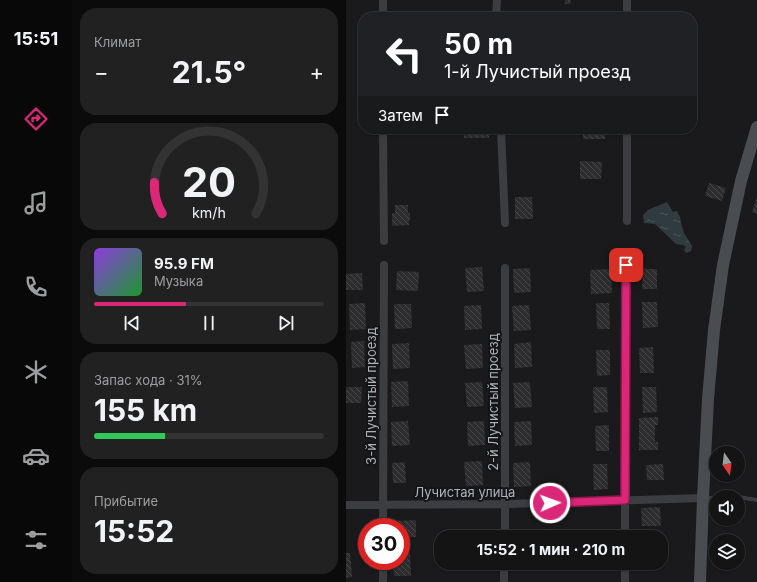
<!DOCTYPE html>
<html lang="ru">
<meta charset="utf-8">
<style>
body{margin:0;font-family:Inter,sans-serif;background:#212122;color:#f1f3f6;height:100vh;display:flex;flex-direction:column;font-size:15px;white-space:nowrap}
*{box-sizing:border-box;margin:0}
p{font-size:13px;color:#9d9ea0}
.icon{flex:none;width:22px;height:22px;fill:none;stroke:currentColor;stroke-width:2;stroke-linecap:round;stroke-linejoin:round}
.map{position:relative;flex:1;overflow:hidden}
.drawer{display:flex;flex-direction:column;gap:8px;padding:8px;background:#0b0b0c;width:274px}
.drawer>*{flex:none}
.guide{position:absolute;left:12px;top:12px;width:339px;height:122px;border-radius:16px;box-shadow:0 1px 3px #0004,0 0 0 1px #333334;background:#202124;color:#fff;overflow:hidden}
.needle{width:26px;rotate:166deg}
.buttons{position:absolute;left:363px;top:446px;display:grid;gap:8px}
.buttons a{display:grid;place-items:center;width:36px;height:36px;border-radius:50%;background:#141415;box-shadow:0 1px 3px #0004,0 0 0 1px #333334;font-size:20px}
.speed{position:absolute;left:12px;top:518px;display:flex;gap:8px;font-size:20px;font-weight:700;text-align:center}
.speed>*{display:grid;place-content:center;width:52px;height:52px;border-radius:50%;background:#141415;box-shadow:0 1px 3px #0004,0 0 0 1px #333334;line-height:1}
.speed .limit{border:6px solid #d22;background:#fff;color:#111}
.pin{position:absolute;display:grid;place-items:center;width:34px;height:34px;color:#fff;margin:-17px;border-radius:8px;box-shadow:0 2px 6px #0006}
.me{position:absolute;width:44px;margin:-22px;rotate:88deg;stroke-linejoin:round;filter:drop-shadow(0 0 3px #0008)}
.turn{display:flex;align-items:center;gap:14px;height:84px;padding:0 20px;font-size:18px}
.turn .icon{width:52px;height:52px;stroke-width:2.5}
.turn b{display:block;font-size:28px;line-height:34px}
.then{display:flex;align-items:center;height:38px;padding:0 20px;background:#0003;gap:8px;font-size:15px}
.big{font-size:30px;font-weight:700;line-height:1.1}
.drawer .widget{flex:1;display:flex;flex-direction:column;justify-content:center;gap:6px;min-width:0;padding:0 14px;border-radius:16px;background:#212122}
.drawer .dial{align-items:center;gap:0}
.dial svg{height:104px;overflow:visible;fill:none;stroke:#333334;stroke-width:7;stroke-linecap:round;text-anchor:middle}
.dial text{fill:#f1f3f6;stroke:none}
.song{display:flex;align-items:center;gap:12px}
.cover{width:48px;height:48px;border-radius:6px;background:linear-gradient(135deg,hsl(270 70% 55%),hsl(130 70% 35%))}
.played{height:4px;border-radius:2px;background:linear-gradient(90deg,#db2777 40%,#333334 40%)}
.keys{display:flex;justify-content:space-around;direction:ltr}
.heat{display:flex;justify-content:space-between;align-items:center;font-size:22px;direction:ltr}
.charge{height:6px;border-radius:3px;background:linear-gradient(90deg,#34c759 31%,#333334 0)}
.trip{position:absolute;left:88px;top:530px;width:234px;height:40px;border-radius:16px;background:#141415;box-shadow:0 1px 3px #0004,0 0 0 1px #333334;font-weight:700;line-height:40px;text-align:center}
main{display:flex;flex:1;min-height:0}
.menu{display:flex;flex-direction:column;width:72px;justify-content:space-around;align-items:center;background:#080808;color:#9d9ea0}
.menu .icon{width:28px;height:28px}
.menu .active{color:#db2777}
.menu b{font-size:18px;color:#f1f3f6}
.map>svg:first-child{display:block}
.water{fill:url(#water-ripples)}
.building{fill:url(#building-back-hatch)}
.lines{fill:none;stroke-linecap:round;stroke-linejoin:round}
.lane{stroke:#3b3d41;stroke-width:4}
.street{stroke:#3b3d41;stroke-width:8}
.secondary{stroke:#494c51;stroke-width:12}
.route-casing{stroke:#8e194d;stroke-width:10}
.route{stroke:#db2777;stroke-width:7}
.labels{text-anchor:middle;stroke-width:4;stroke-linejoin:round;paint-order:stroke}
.street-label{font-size:13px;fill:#adb3bb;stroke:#151517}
</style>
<main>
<nav class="menu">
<b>15:51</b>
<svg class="icon active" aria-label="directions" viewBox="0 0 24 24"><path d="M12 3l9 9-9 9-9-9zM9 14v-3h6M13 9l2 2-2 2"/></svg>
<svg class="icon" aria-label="music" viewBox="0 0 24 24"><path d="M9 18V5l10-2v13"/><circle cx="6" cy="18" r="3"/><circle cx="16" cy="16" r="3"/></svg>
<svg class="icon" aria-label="phone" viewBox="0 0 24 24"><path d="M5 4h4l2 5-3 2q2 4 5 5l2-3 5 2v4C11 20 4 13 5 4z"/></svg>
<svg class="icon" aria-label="climate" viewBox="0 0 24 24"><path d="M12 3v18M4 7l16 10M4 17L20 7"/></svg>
<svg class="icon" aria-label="car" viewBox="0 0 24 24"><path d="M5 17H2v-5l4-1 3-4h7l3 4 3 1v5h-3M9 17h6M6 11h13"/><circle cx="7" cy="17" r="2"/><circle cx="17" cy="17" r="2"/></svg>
<svg class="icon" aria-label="filters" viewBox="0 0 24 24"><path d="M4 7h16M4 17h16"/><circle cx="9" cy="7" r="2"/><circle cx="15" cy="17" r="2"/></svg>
</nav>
<section class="drawer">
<div class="widget"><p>Климат</p>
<div class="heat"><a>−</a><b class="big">21.5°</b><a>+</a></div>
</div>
<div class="widget dial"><svg viewBox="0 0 100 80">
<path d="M14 69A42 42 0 1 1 86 69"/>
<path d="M14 69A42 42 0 0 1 8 45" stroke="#db2777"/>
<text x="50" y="56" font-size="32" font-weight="700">20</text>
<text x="50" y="72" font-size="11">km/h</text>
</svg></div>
<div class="widget">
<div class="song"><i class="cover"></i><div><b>95.9 FM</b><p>Музыка</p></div></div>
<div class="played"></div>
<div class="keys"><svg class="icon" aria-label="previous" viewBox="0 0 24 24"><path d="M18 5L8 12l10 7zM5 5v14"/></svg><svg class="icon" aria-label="pause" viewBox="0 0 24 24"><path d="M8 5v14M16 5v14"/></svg><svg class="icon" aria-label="next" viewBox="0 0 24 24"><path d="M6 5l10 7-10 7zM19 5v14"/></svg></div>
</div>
<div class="widget"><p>Запас хода · 31%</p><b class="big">155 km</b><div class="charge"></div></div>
<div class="widget"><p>Прибытие</p><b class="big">15:52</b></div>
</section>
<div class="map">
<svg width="411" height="582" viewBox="0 0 411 582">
<defs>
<pattern id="water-ripples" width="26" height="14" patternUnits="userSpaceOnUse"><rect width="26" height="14" fill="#303b40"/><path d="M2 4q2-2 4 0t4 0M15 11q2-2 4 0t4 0" fill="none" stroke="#4b555a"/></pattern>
<pattern id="building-back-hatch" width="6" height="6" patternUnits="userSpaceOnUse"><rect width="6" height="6" fill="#2d2d30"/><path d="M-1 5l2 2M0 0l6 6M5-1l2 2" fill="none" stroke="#49494c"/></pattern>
</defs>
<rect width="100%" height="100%" fill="#1a1a1c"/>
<path class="water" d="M321,202l6,10 4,-1 3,6 1,6 3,10 8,13 -1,5 -5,2 -2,-3 2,-3 -3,-2 -7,-1 -21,-20 -11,-1 -1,-8 5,-5z"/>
<path class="building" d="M219,0h6l-1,4h-5z
M118,129h25v9h-25z
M237,129h22v10h-22z
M234,161l22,1 -1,17h-21z
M363,183l17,5 -4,13 -17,-5z
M169,197h17l1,22h-18z
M411,197v17l-5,-2z
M49,205h13v8h2v8h-1v4l-17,1v-13h3z
M136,267l2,24 -17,1 -2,-24z
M184,268l1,24 -17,1 -1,-24z
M265,269l1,24 -21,1 -1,-24z
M297,269h14v20h-15z
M51,271l22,1 -1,19 -22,-1z
M16,273l1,17h-17v-16z
M296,302h15l1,25 -15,1z
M19,303l1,26 -16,1 -1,-26z
M250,303h13l1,26h-13z
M48,304h17l1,24 -17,1z
M135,305l1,24 -17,1 -1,-24z
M183,305l2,25 -17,1 -2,-25z
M18,341l1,26 -13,1 -1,-26z
M185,342l1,25 -17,1 -1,-24z
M63,343l1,25 -17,1 -1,-25z
M136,344l1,24 -17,1 -2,-24z
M307,347l1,26h-14l-1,-25z
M250,350h14v25l-13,1z
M62,381l1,25 -17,1 -1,-25z
M136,382l2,24 -17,1 -2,-24z
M184,382l2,25 -17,1 -2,-25z
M0,387h16l-1,16h-15z
M247,387h14l1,25 -14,1z
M296,387h14l1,25 -14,1z
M312,417v8h-3v17h3v8h-19v-32z
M62,421l2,24 -18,1 -1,-24z
M138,421l1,24 -17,1 -1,-24z
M185,421l1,24 -17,1 -1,-24z
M263,425v26h-13l-1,-25z
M136,461l1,24 -17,1 -2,-24z
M59,462l1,21h-13l-1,-20z
M184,462l1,24 -17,1 -1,-24z
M247,464h14l1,25 -14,1z
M317,464l1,16h-17l-1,-15z
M314,507l1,19h-19l-1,-18z
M70,520v17h-15v-10h-8v-6z
M55,552h9l1,24h-17l-1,-15h8z
M0,553h4l2,24 -6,1z
M236,563h9l1,6 -10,1z"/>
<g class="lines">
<path class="lane" d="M392,497l19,3
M358,498h12"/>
<path class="street" d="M37,0v17
M150,17l1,-17
M281,17v-17
M37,129l1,112
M155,129l4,94
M281,221v-92
M0,505l159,-1 198,-6
M37,527l1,-262
M159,537v-269
M279,537v-272
M37,561v21
M279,563v19
M158,582v-19"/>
<path class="secondary" d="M354,582l3,-84 5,-99 6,-69 9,-65 18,-84 16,-54"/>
</g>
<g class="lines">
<defs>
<path id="route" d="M204,503l75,-3 1,-235"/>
</defs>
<use href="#route" class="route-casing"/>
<use href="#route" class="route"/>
</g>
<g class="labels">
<g class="street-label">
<text transform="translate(25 396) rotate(-90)" y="5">3-й Лучистый проезд</text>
<text transform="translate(147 402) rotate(-90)" y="5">2-й Лучистый проезд</text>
<text x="119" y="497">Лучистая улица</text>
</g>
</g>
</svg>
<div class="buttons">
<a><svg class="needle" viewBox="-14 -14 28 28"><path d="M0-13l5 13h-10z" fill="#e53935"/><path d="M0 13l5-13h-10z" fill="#9d9ea0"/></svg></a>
<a><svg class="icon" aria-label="sound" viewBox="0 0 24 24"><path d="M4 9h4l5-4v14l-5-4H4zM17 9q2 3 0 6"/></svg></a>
<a><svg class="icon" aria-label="layers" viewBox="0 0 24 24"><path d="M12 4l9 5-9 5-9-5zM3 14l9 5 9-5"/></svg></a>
</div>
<div class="speed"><div class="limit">30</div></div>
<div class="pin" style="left:280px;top:265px;background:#d93025"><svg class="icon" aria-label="arrive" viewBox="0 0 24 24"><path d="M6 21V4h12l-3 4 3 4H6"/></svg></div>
<svg class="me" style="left:204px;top:503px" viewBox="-20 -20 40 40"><circle r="17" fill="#db2777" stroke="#fff" stroke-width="3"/><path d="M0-11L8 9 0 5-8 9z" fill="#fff"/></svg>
<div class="trip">15:52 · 1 мин · 210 m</div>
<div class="guide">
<div class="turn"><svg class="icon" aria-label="left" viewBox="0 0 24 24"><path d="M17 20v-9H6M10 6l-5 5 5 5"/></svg><div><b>50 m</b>1-й Лучистый проезд</div></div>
<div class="then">Затем<svg class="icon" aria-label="arrive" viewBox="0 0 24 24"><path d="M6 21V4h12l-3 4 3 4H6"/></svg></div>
</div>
</div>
</main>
